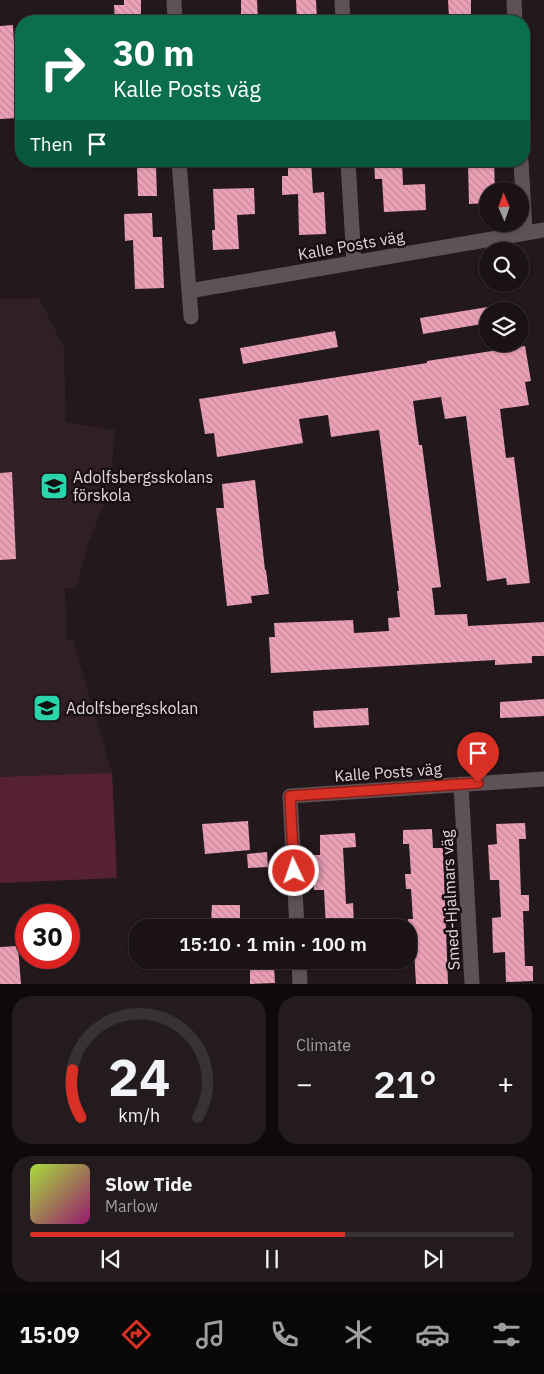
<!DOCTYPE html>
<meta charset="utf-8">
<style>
body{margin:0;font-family:"IBM Plex Sans",sans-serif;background:#231b1d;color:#f1f3f6;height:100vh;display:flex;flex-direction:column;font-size:19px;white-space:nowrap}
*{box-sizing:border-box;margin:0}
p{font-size:16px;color:#9f9ea0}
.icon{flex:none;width:28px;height:28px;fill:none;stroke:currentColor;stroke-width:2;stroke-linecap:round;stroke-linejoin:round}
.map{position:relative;height:984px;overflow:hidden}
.details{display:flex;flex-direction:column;gap:12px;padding:12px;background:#0e0a0b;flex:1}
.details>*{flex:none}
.guide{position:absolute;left:15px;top:15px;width:515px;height:152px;border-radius:20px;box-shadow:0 1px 4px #0004,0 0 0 1px #383234;background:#0b6e4f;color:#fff;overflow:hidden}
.needle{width:32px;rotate:358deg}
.buttons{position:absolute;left:479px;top:182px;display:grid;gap:10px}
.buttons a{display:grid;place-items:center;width:50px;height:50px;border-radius:50%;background:#1a1214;box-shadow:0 1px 4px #0004,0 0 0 1px #383234;font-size:25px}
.speed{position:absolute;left:15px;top:904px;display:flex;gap:10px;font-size:25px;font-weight:700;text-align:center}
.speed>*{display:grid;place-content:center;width:65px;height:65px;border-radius:50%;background:#1a1214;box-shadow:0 1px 4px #0004,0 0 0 1px #383234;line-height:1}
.speed .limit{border:8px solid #d22;background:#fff;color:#111}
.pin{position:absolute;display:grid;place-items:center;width:42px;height:42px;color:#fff;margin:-51px -21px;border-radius:50% 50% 50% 0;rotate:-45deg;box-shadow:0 0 5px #0007}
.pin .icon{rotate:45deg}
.me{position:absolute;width:55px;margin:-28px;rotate:357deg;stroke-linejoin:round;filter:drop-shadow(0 0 4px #0008)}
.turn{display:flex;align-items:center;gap:18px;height:105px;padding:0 15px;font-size:22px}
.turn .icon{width:65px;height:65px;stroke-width:2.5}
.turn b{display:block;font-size:35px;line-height:42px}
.then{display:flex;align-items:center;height:48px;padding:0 15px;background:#0003;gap:10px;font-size:19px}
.big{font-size:38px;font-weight:600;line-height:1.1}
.details .widget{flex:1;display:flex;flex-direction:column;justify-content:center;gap:8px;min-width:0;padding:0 18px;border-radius:20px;background:#231b1d}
.details .dial{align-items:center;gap:0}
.dial svg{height:130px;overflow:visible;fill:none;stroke:#383234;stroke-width:7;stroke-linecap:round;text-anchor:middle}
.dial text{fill:#f1f3f6;stroke:none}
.song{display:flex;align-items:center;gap:15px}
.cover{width:60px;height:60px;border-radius:8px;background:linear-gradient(135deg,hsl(80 70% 55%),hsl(320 70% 35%))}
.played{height:5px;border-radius:2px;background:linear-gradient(90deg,#d93025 65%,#383234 65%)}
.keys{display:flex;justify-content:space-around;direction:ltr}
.heat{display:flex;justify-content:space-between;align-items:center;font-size:28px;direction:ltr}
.details .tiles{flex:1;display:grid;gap:12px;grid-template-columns:1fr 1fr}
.widget:last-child{grid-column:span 2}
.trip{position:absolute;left:129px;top:919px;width:288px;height:50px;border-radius:20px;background:#1a1214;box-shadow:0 1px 4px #0004,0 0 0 1px #383234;font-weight:600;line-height:50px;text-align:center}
.dock{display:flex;height:80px;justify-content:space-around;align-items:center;background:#0a0708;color:#9f9ea0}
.dock .icon{width:35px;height:35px}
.dock .current{color:#d93025}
.dock b{font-size:22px;color:#f1f3f6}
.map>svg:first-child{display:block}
.built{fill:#301f24}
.garden{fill:#552133}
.building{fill:url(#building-back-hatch)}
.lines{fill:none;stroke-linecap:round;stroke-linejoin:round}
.minor{stroke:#5f5255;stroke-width:15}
.route-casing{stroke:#8d1f18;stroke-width:12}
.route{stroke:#d93025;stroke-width:9}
.labels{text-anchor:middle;stroke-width:5;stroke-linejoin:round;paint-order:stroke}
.street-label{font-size:16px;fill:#e0d8da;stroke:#190f12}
.poi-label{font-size:16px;fill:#e0d8da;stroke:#190f12;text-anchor:start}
</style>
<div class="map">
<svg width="544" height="984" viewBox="0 0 544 984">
<defs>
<pattern id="building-back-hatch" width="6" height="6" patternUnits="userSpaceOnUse" patternTransform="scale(1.25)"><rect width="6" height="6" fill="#eba0b6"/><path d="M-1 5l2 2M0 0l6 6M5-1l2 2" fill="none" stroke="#c18899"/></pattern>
</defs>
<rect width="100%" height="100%" fill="#23181b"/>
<path class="built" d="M39,298l25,50 2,74 49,8 -3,38 -8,36 -16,40 -12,45 -11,-1 2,51 6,1 39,133 5,105 -117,5v-584z"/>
<path class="garden" d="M112,773l5,105 -117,5v-106z"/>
<path class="building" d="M124,0h17v21h-26l-1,-16h10z
M241,0h16l1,19 -17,1z
M296,0h20l1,21h-20z
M448,0h23v17h-22z
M13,25l5,93 -18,1v-93z
M288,161h23l2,32 11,-1 2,42 -27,1 -1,-41 -16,1v-19h6z
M374,161h28l1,24 22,-1 1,26 -42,2 -2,-33h-7z
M494,162l1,29h-7v12l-19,1 -1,-41z
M156,166l1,30h-19l-1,-29z
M254,188l1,26 -18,1 2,34 -26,1 -1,-20h3l-2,-41z
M152,213l1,24h9l2,51 -29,1 -2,-49 -8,1 -1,-27z
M488,307v16l-65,11 -3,-16z
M335,331l3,16 -95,17 -3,-16z
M525,346l6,35 -6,1 4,23 -29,4 6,49 8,-1 16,126 -23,2 -1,-7 -19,3 -21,-165 -21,3 -4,-22 -28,4 6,44h3l19,142 -9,1 3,27 32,-1 1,12 76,-4v34h-12v7l-37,2v-5l-224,13 -2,-36h6l-1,-14 79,-3 1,13 35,-2 -1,-13 12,-1 -3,-26h2l-20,-161 -48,7 -3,-22 -29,4 4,24 -86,14 -3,-24 -9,1 -6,-35 228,-36v-2z
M12,472l4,87 -16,1v-87z
M255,480l10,90h1l3,24 -18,2 1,7 -25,3 -11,-98h8l-2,-24z
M544,699v17l-44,2v-16z
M368,708l1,17 -55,3 -1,-17z
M248,821l2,29 -45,4 -3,-30z
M525,823l1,16h-7l2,56h8v16h-6l2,55h8v15l-27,1 -1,-30 -12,1 -1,-35 9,-1 -2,-37h-9l-2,-35 9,-1 -1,-20z
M432,829l1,19h10l5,136h-32l-3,-50h-4l-1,-15h5l-2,-30h-5l-1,-15h6l-2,-30h-6v-14z
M355,833l1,14 -13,1 3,56 7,-1 1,21h-7l1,4h-22l-2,-38h-10l-1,-35h7v-20z
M267,852l1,15 -20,1 -1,-14z
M212,905h28v16h-2v7h-25v-7h-2z
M18,946l3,38h-21v-37z
M274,966l1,17 -25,1v-17z"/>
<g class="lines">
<path class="minor" d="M174,0l1,21
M342,0l1,21
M514,0l1,21
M179,161l12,156
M348,161l6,102
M521,161l4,71
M189,291l355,-61
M461,784l11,200
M297,928l-7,-132 254,-17
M299,960l1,24"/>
</g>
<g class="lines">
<defs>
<path id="route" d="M294,871l-4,-75 188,-13"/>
</defs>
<use href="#route" class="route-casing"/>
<use href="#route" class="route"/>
</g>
<defs>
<symbol id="school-square" viewBox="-11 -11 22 22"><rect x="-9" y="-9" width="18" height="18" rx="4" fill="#2bd5ac" stroke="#190f12"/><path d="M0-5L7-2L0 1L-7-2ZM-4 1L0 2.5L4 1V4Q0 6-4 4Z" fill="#111"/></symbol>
</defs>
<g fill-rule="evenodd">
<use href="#school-square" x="38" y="470" width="32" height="32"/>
<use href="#school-square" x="31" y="692" width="32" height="32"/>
</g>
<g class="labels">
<g class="street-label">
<text transform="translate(351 245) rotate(-10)" y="6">Kalle Posts väg</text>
<text transform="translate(388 772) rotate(-4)" y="6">Kalle Posts väg</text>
<text transform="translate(450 900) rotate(-93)" y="6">Smed-Hjalmars väg</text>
</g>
<g class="poi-label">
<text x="73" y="483">Adolfsbergsskolans<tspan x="73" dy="18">förskola</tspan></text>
<text x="66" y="714">Adolfsbergsskolan</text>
</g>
</g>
</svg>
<div class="buttons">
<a><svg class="needle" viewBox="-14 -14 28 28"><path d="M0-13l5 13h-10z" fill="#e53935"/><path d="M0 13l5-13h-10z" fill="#9f9ea0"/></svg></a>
<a><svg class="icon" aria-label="search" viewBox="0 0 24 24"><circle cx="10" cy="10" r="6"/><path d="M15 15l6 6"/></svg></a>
<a><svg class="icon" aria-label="layers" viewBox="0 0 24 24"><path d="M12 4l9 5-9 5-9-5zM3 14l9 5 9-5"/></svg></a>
</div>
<div class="speed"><div class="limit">30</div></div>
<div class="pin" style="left:478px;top:783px;background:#d93025"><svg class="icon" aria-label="arrive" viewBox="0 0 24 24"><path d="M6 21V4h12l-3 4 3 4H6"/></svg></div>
<svg class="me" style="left:294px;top:871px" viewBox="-20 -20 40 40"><circle r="17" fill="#d93025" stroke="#fff" stroke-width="3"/><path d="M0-11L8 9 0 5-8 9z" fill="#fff"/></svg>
<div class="trip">15:10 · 1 min · 100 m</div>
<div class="guide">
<div class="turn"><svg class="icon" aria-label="right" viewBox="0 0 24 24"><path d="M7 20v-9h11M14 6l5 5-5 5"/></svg><div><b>30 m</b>Kalle Posts väg</div></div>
<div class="then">Then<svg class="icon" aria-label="arrive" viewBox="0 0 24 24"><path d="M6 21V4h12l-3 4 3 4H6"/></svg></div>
</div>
</div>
<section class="details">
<div class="tiles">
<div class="widget dial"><svg viewBox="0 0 100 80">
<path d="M14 69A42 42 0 1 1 86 69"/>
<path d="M14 69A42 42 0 0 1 9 40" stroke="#d93025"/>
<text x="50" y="56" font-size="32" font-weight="700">24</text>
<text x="50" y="72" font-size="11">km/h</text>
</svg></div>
<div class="widget"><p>Climate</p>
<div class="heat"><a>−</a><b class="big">21°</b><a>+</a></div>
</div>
<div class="widget">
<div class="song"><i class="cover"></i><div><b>Slow Tide</b><p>Marlow</p></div></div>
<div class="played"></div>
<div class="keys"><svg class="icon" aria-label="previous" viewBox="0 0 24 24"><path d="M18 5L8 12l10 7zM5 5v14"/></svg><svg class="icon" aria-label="pause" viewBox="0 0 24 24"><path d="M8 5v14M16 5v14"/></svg><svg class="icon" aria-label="next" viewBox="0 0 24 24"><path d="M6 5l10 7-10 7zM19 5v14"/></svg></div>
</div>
</div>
</section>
<nav class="dock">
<b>15:09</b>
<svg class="icon current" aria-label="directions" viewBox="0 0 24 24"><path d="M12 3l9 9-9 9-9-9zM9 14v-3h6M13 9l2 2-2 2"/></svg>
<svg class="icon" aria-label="music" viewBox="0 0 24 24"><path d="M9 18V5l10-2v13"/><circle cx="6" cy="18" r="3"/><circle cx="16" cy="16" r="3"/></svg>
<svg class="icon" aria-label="phone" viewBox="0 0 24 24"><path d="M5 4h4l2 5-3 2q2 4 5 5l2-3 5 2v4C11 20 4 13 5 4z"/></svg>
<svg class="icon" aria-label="climate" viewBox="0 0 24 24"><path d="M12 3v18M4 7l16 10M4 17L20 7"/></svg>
<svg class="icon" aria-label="car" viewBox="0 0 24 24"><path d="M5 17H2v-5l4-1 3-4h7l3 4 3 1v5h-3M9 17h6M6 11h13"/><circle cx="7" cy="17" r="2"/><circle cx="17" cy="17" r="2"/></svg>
<svg class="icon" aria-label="filters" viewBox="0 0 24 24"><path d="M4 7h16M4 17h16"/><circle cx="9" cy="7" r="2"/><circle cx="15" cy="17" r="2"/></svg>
</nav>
